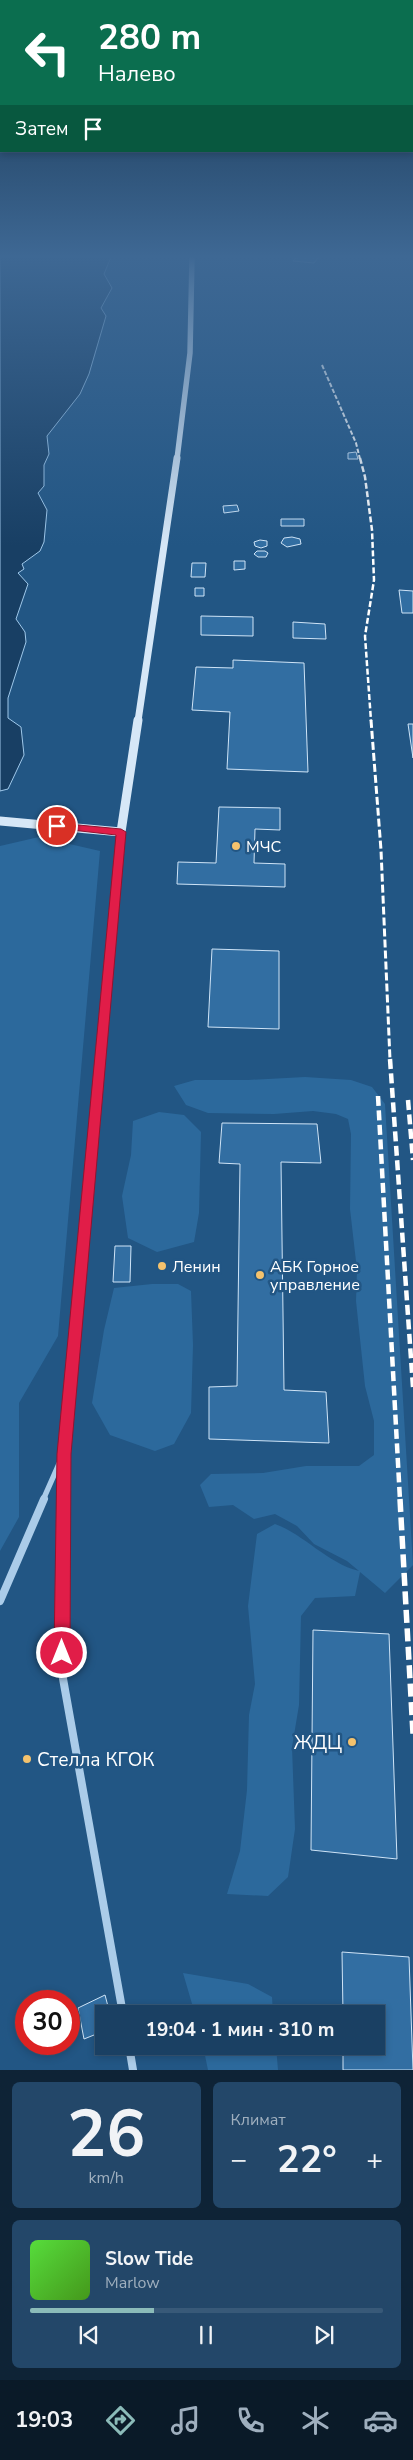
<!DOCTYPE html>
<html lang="ru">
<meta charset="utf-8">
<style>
body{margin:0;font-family:"Nunito Sans",sans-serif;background:#234769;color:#f1f3f6;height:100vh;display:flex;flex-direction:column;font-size:19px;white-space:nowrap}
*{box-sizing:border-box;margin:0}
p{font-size:16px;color:#9fafbe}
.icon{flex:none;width:28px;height:28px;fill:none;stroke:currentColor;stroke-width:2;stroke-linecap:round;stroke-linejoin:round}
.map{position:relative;height:2070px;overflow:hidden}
.side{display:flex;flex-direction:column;gap:12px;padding:12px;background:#0e2336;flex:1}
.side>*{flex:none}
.top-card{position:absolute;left:0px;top:0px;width:414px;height:152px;box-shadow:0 2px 8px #0003,0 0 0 1px #385978;background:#0b6e4f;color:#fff;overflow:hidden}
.speed{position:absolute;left:15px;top:1990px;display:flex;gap:10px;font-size:25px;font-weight:700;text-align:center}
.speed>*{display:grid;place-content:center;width:65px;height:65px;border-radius:50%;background:#1a4063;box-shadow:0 2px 8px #0003,0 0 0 1px #385978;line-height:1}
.speed .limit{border:8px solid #d22;background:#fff;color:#111}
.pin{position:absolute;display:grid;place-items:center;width:42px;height:42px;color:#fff;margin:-21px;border:2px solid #fff;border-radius:50%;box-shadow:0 1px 5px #0007}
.me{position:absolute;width:55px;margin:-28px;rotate:0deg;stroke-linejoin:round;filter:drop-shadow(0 0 4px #0008)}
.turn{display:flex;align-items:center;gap:18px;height:105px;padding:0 15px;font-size:22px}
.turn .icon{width:65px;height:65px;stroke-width:2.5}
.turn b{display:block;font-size:35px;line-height:42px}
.then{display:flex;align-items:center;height:48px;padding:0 15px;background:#0003;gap:10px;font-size:19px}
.big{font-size:38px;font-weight:700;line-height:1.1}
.side .card{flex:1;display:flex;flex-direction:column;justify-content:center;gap:8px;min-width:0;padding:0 18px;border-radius:8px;background:#234769}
.side .dial{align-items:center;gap:0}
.dial b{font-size:65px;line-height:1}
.song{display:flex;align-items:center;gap:15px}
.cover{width:60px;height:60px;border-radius:8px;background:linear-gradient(135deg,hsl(110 70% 55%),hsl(100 70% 35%))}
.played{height:5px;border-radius:2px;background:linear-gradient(90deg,#8bbbb9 35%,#385978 35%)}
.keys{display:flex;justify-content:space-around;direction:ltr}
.heat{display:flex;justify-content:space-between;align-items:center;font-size:28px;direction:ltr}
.side .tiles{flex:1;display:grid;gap:12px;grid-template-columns:1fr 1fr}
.card:last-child{grid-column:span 2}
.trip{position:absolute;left:95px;top:2005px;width:290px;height:50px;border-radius:0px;background:#1a4063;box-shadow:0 2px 8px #0003,0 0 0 1px #385978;font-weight:700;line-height:50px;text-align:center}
.menu{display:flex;height:80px;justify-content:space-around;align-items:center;background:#0a1a28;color:#9fafbe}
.menu .icon{width:35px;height:35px}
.menu .selected{color:#8bbbb9}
.menu b{font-size:22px;color:#f1f3f6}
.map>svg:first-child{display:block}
.green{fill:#2c699c}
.water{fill:#183f64;stroke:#9fc8ea}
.building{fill:#326ea2;stroke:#cfe4f7}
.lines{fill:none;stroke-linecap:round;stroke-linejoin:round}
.street-far2{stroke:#abcce9;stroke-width:4.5}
.street-far1{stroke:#abcce9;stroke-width:5.5}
.street{stroke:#abcce9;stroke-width:8}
.secondary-far2{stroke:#d6e7f7;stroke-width:5.5}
.secondary-far1{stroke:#d6e7f7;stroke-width:7}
.secondary{stroke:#d6e7f7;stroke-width:9}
.rail-far4{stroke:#fff;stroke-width:2;stroke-dasharray:4.5 2;stroke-linecap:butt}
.rail-far3{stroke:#fff;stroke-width:2.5;stroke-dasharray:6 2.5;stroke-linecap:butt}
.rail-far2{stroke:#fff;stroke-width:3;stroke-dasharray:8 3;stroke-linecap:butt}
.rail-far1{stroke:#fff;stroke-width:4.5;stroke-dasharray:10 4.5;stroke-linecap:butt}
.rail{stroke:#fff;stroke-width:5.5;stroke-dasharray:13 5.5;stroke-linecap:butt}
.route{fill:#e11d48;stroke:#92132f}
.poi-dot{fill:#f4c26d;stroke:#225684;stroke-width:2}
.labels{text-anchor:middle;stroke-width:5;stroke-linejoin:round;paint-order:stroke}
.poi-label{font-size:16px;fill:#fff;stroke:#225684;text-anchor:start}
.near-poi-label{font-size:19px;fill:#fff;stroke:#225684;text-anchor:end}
</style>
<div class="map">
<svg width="413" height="2070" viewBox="0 0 413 2070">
<rect width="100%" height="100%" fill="#225684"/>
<path class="green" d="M39,837l61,14 -42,485 -39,67v114l-19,34v-705z
M305,1077l46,3 21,7 13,17 28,461 -28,28 -25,-21 -5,24 -40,2 -14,18 -2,89 -7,42 3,82 -7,48 -20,19 -41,-2 13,-43 7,-61 2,-75 6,-31 -7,-78 9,-72 18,-10c30,11 52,39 84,47l-12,-10 -33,-17 -17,-18 -22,-12 -21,5 -21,-14 -24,2 -9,-22 11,-11 52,-1 43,-7h53l15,-11v-34l-9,-35 -9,-85 1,-31 -7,-61 1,-75 -3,-15 -12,-5 -23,-3 -39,3 -66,-1 -22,-8 -12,-19 21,-6h53z
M159,1112l25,3 17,17 -2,81 -5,29 -37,10 -29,-14 -6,-42 9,-41 2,-34z
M152,1284h26l13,7 2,54 -2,68 -17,31 -19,7 -45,-16 -18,-32 12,-73 10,-42z
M183,1973l65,11 24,13 1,17h-78z
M203,2046h73l2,24h-70z"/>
<path class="water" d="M0,257h111l-7,17 8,14 -11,20 5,8 -17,58 -9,20 -33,42 2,18 -5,11v21l-6,7 9,17 -3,32 -4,9 -18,13 2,5 -6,4 10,11 -12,35 9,13 1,10 -18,56v20l13,9 3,28 -16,34 -8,2z"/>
<path class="building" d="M296,257h23l-5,6 -21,-2z
M356,452l2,7h-10v-6z
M237,505l2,6 -15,2 -1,-7z
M281,519h23v7h-23z
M292,537l8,2 1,5 -14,3 -6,-4 3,-5z
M260,540l7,1v5l-6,2 -6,-2 -1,-4z
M257,551h8l3,2 -2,4h-8l-4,-3z
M234,561h11v8l-11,1z
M192,563h14l-1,14h-14z
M195,588h9v8h-9z
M399,590l14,1v22h-11z
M201,616l52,1v19l-52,-1z
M293,622l32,2 1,15 -33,-1z
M233,660l71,3 4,109 -81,-3 3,-57 -38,-2 4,-43 37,1z
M408,724h5v34z
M219,807l61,1v22l-25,-1 -1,34 31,1v23l-108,-3 1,-22 38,1z
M212,949l67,2v78l-71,-2z
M222,1123l95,1 4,39 -40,-1 3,228 42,2 3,51 -120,-4v-52l28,-1 3,-222 -21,-1z
M115,1246h16l-1,36h-17z
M313,1630l76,4 8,225 -86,-9z
M342,1952l67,5 4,113h-70v-24h33v-32h-33z
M105,1995l5,19h-6v17l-20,8 -6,-31z"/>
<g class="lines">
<path class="street-far2" d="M100,1060l21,-228"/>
<path class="street-far1" d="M43,1500l19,-43
M64,1500v-46l36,-395"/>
<path class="street" d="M64,1499l-2,174 61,341
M0,1601l44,-102
M129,2046l4,24"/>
<path class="secondary-far2" d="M177,459l13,-106 2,-96"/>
<path class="secondary-far1" d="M138,721l39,-263"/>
<path class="secondary" d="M0,821l121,11 17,-112"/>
<path class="rail-far4" d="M322,365l34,78 4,16"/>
<path class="rail-far3" d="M360,458l5,19 7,53 2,50 -9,56 6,85"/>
<path class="rail-far2" d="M371,720l10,130 9,210"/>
<path class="rail-far1" d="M390,1059l23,328
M378,1096l22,404
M408,1100l5,60"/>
<path class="rail" d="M400,1499l13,235"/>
</g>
<linearGradient id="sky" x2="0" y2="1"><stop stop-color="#132f49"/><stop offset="0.47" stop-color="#3e6894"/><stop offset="1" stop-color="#3e6894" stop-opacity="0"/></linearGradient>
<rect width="413" height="546" fill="url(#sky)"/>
<path class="route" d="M57,823l64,6 5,3 -55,622 -1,199 -2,6 -6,2 -6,-2 -2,-6 3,-199 59,-619 -62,-7 -1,-2z"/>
<g class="poi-dot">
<circle cx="236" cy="846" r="5"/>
<circle cx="162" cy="1266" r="5"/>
<circle cx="260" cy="1275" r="5"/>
<circle cx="352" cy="1742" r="5"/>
<circle cx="27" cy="1759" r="5"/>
</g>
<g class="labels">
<g class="poi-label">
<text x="246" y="852">МЧС</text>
<text x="172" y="1272">Ленин</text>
<text x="270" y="1272">АБК Горное<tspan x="270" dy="18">управление</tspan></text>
</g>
<g class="near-poi-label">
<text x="342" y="1749">ЖДЦ</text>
<text x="37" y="1766" text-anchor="start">Стелла КГОК</text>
</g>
</g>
</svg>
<div class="speed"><div class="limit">30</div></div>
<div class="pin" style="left:57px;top:826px;background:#d93025"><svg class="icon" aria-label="arrive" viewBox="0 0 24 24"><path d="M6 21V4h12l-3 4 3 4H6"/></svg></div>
<svg class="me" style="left:62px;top:1653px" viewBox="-20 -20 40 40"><circle r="17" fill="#e11d48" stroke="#fff" stroke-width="3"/><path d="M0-11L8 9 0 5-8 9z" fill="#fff"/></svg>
<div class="trip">19:04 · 1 мин · 310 m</div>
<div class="top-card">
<div class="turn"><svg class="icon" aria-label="left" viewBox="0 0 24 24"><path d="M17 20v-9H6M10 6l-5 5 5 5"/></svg><div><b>280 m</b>Налево</div></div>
<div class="then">Затем<svg class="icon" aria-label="arrive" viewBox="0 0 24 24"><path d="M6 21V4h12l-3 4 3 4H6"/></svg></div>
</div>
</div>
<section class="side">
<div class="tiles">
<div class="card dial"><b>26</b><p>km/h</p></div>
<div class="card"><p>Климат</p>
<div class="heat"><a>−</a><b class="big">22°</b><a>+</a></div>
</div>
<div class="card">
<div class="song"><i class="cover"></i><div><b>Slow Tide</b><p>Marlow</p></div></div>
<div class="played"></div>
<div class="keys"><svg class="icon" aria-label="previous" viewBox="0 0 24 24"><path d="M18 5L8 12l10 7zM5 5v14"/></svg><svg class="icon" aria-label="pause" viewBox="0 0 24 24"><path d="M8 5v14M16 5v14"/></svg><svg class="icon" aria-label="next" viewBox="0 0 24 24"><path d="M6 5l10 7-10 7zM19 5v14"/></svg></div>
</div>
</div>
</section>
<nav class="menu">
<b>19:03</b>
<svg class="icon selected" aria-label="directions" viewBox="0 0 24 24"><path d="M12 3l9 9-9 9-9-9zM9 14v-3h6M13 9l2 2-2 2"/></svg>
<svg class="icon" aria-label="music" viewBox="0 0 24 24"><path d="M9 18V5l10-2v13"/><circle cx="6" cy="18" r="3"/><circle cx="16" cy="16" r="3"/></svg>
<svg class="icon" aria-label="phone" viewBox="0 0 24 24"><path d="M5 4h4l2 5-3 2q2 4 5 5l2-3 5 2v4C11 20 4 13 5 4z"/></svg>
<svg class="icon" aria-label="climate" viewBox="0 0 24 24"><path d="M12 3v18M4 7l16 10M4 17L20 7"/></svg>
<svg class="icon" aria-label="car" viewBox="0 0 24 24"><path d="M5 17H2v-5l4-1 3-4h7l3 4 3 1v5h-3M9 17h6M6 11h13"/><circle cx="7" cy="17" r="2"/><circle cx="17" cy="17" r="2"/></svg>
</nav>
